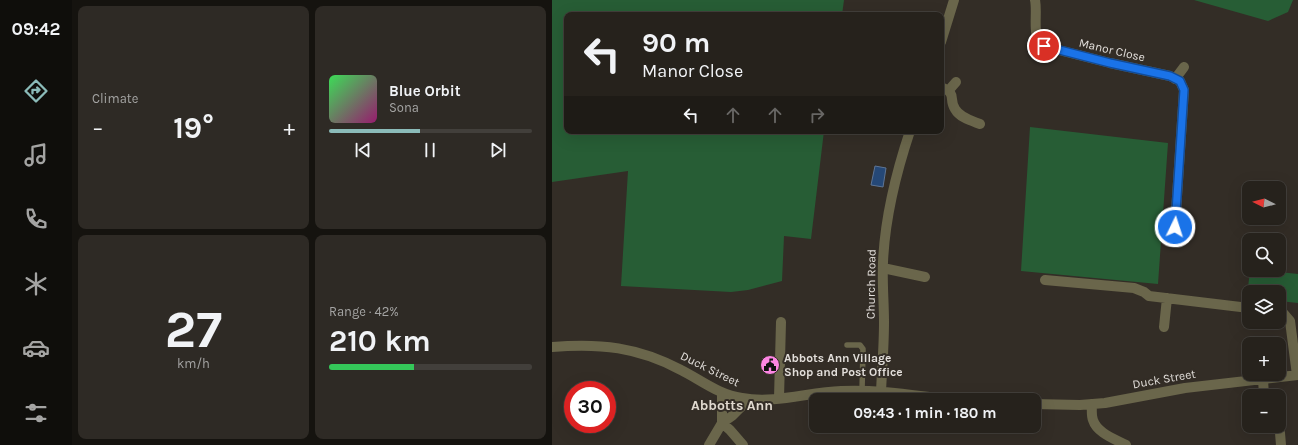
<!DOCTYPE html>
<meta charset="utf-8">
<style>
body{margin:0;font-family:Karla,sans-serif;background:#2e2a25;color:#f1f3f6;height:100vh;display:flex;flex-direction:column;font-size:15px;white-space:nowrap}
*{box-sizing:border-box;margin:0}
p{font-size:13px;color:#a4a4a3}
.icon{flex:none;width:22px;height:22px;fill:none;stroke:currentColor;stroke-width:2;stroke-linecap:round;stroke-linejoin:round}
.map{position:relative;flex:1;overflow:hidden}
.details{display:flex;flex-direction:column;gap:6px;padding:6px;background:#15130f;width:480px}
.details>*{flex:none}
.hud{position:absolute;left:12px;top:12px;width:380px;height:122px;border-radius:8px;box-shadow:0 4px 16px #0002,0 0 0 1px #423f3b;background:#26221c;color:#f1f3f6;overflow:hidden}
.needle{width:26px;rotate:276deg}
.tools{position:absolute;left:690px;top:181px;display:grid;gap:8px}
.tools a{display:grid;place-items:center;width:44px;height:44px;border-radius:8px;background:#26221c;box-shadow:0 4px 16px #0002,0 0 0 1px #423f3b;font-size:20px}
.speed{position:absolute;left:12px;top:381px;display:flex;gap:8px;font-size:20px;font-weight:700;text-align:center}
.speed>*{display:grid;place-content:center;width:52px;height:52px;border-radius:50%;background:#26221c;box-shadow:0 4px 16px #0002,0 0 0 1px #423f3b;line-height:1}
.speed .limit{border:6px solid #d22;background:#fff;color:#111}
.pin{position:absolute;display:grid;place-items:center;width:34px;height:34px;color:#fff;margin:-17px;border:2px solid #fff;border-radius:50%;box-shadow:0 1px 4px #0007}
.me{position:absolute;width:44px;margin:-22px;rotate:4deg;stroke-linejoin:round;filter:drop-shadow(0 0 3px #0008)}
.turn{display:flex;align-items:center;gap:14px;height:84px;padding:0 12px;font-size:18px}
.turn .icon{width:52px;height:52px;stroke-width:2.5}
.turn b{display:block;font-size:28px;line-height:34px}
.lanes{display:flex;align-items:center;height:38px;padding:0 12px;background:#0003;justify-content:center;gap:20px;direction:ltr}
.lanes .off{opacity:.35}
.big{font-size:30px;font-weight:700;line-height:1.1}
.details .widget{flex:1;display:flex;flex-direction:column;justify-content:center;gap:6px;min-width:0;padding:0 14px;border-radius:8px;background:#2e2a25}
.details .dial{align-items:center;gap:0}
.dial b{font-size:52px;line-height:1}
.song{display:flex;align-items:center;gap:12px}
.cover{width:48px;height:48px;border-radius:6px;background:linear-gradient(135deg,hsl(130 70% 55%),hsl(320 70% 35%))}
.played{height:4px;border-radius:2px;background:linear-gradient(90deg,#8bbbb9 45%,#423f3b 45%)}
.keys{display:flex;justify-content:space-around;direction:ltr}
.heat{display:flex;justify-content:space-between;align-items:center;font-size:22px;direction:ltr}
.charge{height:6px;border-radius:3px;background:linear-gradient(90deg,#34c759 42%,#423f3b 0)}
.details .tiles{flex:1;display:grid;gap:6px;grid-template-columns:repeat(2,1fr)}
.trip{position:absolute;left:257px;top:393px;width:232px;height:40px;border-radius:8px;background:#26221c;box-shadow:0 4px 16px #0002,0 0 0 1px #423f3b;font-weight:700;line-height:40px;text-align:center}
main{display:flex;flex:1;min-height:0}
.menu{display:flex;flex-direction:column;width:72px;justify-content:space-around;align-items:center;background:#0f0e0b;color:#a4a4a3}
.menu .icon{width:28px;height:28px}
.menu .selected{color:#8bbbb9}
.menu b{font-size:18px;color:#f1f3f6}
.map>svg:first-child{display:block}
.green{fill:#275d35}
.water{fill:#254877;stroke:#5e7595}
.lines{fill:none;stroke-linecap:round;stroke-linejoin:round}
.lane{stroke:#6a664b;stroke-width:5.5}
.street{stroke:#6a664b;stroke-width:10}
.route-casing{stroke:#114b97;stroke-width:10}
.route{stroke:#1a73e8;stroke-width:7}
.labels{text-anchor:middle;stroke-width:4;stroke-linejoin:round;paint-order:stroke}
.street-label{font-size:12px;fill:#e2deda;stroke:#332d26}
.poi-label{font-size:12px;font-weight:bold;fill:#e2deda;stroke:#332d26;text-anchor:start}
.quarter-label{font-size:14px;font-weight:bold;fill:#e1dad0;stroke:#332d26}
</style>
<main>
<nav class="menu">
<b>09:42</b>
<svg class="icon selected" aria-label="directions" viewBox="0 0 24 24"><path d="M12 3l9 9-9 9-9-9zM9 14v-3h6M13 9l2 2-2 2"/></svg>
<svg class="icon" aria-label="music" viewBox="0 0 24 24"><path d="M9 18V5l10-2v13"/><circle cx="6" cy="18" r="3"/><circle cx="16" cy="16" r="3"/></svg>
<svg class="icon" aria-label="phone" viewBox="0 0 24 24"><path d="M5 4h4l2 5-3 2q2 4 5 5l2-3 5 2v4C11 20 4 13 5 4z"/></svg>
<svg class="icon" aria-label="climate" viewBox="0 0 24 24"><path d="M12 3v18M4 7l16 10M4 17L20 7"/></svg>
<svg class="icon" aria-label="car" viewBox="0 0 24 24"><path d="M5 17H2v-5l4-1 3-4h7l3 4 3 1v5h-3M9 17h6M6 11h13"/><circle cx="7" cy="17" r="2"/><circle cx="17" cy="17" r="2"/></svg>
<svg class="icon" aria-label="filters" viewBox="0 0 24 24"><path d="M4 7h16M4 17h16"/><circle cx="9" cy="7" r="2"/><circle cx="15" cy="17" r="2"/></svg>
</nav>
<section class="details">
<div class="tiles">
<div class="widget"><p>Climate</p>
<div class="heat"><a>−</a><b class="big">19°</b><a>+</a></div>
</div>
<div class="widget">
<div class="song"><i class="cover"></i><div><b>Blue Orbit</b><p>Sona</p></div></div>
<div class="played"></div>
<div class="keys"><svg class="icon" aria-label="previous" viewBox="0 0 24 24"><path d="M18 5L8 12l10 7zM5 5v14"/></svg><svg class="icon" aria-label="pause" viewBox="0 0 24 24"><path d="M8 5v14M16 5v14"/></svg><svg class="icon" aria-label="next" viewBox="0 0 24 24"><path d="M6 5l10 7-10 7zM19 5v14"/></svg></div>
</div>
<div class="widget dial"><b>27</b><p>km/h</p></div>
<div class="widget"><p>Range · 42%</p><b class="big">210 km</b><div class="charge"></div></div>
</div>
</section>
<div class="map">
<svg width="746" height="445" viewBox="0 0 746 445">
<rect width="100%" height="100%" fill="#332d26"/>
<path class="green" d="M0,0h292l-2,15h-275v116h257l-13,108 -27,-3 -2,45 -34,9 -17,2 -110,-6 7,-115 -76,11z
M642,0h99l-5,12 -20,9z
M478,127l138,16 -10,141 -137,-13z
M698,270h11l37,4v29l-19,-2v-9h-30v5h-2z"/>
<path class="water" d="M323,166l11,2 -3,19 -12,-2z"/>
<g class="lines">
<path class="lane" d="M295,345h13l3,4 -1,42"/>
<path class="street" d="M483,0c3,14 -4,37 8,46l67,17 60,13 10,5 4,9 -9,137
M389,42l13,-42
M623,79l9,-12
M389,87c17,7 7,11 14,22 5,9 17,12 25,15
M397,90l7,-8
M624,222l10,1
M331,268l42,9
M493,280l89,8 10,4 5,4 100,12
M727,312l5,2 6,7 7,54
M612,327l3,-29
M0,347c48,-4 86,0 129,23 20,10 38,25 61,28 33,6 67,-6 99,-7 38,-2 76,5 113,9
M711,379l1,17
M329,392c1,-23 3,-46 3,-70 0,-20 -2,-40 -1,-60 2,-45 13,-89 27,-131
M170,393v30l8,7 13,15
M227,398l2,-76
M482,404l46,1 25,-2 80,-15 113,-13
M540,404c0,5 -1,11 1,16 4,13 22,19 33,25
M725,426l3,7 1,12
M157,445l13,-22 10,-7 17,-17"/>
</g>
<g class="lines">
<defs>
<path id="route" d="M492,46l66,17 60,13 10,5 4,9 -9,137"/>
</defs>
<use href="#route" class="route-casing"/>
<use href="#route" class="route"/>
</g>
<defs>
<symbol id="civic-disc" viewBox="-11 -11 22 22"><circle r="9.5" fill="#fd86e3" stroke="#332d26"/><path d="M-.6-6.5H3V-4.5H.6V-3L4-1V1h2V6H-6V1h2V-1L-.6-3ZM-1.2 2.5V6h2.4V2.5Z" fill="#111"/></symbol>
</defs>
<g fill-rule="evenodd">
<use href="#civic-disc" x="207" y="354" width="22" height="22"/>
</g>
<g class="labels">
<g class="street-label">
<text transform="translate(560 50) rotate(13)" y="4">Manor Close</text>
<text transform="translate(319 284) rotate(-89)" y="4">Church Road</text>
<text transform="translate(158 369) rotate(26)" y="4">Duck Street</text>
<text transform="translate(612 379) rotate(-10)" y="4">Duck Street</text>
</g>
<g class="poi-label">
<text x="232" y="362">Abbots Ann Village<tspan x="232" dy="14">Shop and Post Office</tspan></text>
</g>
<g class="quarter-label">
<text x="180" y="410">Abbotts Ann</text>
</g>
</g>
</svg>
<div class="tools">
<a><svg class="needle" viewBox="-14 -14 28 28"><path d="M0-13l5 13h-10z" fill="#e53935"/><path d="M0 13l5-13h-10z" fill="#a4a4a3"/></svg></a>
<a><svg class="icon" aria-label="search" viewBox="0 0 24 24"><circle cx="10" cy="10" r="6"/><path d="M15 15l6 6"/></svg></a>
<a><svg class="icon" aria-label="layers" viewBox="0 0 24 24"><path d="M12 4l9 5-9 5-9-5zM3 14l9 5 9-5"/></svg></a>
<a>+</a>
<a>−</a>
</div>
<div class="speed"><div class="limit">30</div></div>
<div class="pin" style="left:492px;top:46px;background:#d93025"><svg class="icon" aria-label="arrive" viewBox="0 0 24 24"><path d="M6 21V4h12l-3 4 3 4H6"/></svg></div>
<svg class="me" style="left:623px;top:227px" viewBox="-20 -20 40 40"><circle r="17" fill="#1a73e8" stroke="#fff" stroke-width="3"/><path d="M0-11L8 9 0 5-8 9z" fill="#fff"/></svg>
<div class="trip">09:43 · 1 min · 180 m</div>
<div class="hud">
<div class="turn"><svg class="icon" aria-label="left" viewBox="0 0 24 24"><path d="M17 20v-9H6M10 6l-5 5 5 5"/></svg><div><b>90 m</b>Manor Close</div></div>
<div class="lanes"><svg class="icon" aria-label="left" viewBox="0 0 24 24"><path d="M17 20v-9H6M10 6l-5 5 5 5"/></svg><svg class="icon off" aria-label="ahead" viewBox="0 0 24 24"><path d="M12 20V5M6 11l6-6 6 6"/></svg><svg class="icon off" aria-label="ahead" viewBox="0 0 24 24"><path d="M12 20V5M6 11l6-6 6 6"/></svg><svg class="icon off" aria-label="right" viewBox="0 0 24 24"><path d="M7 20v-9h11M14 6l5 5-5 5"/></svg></div>
</div>
</div>
</main>
